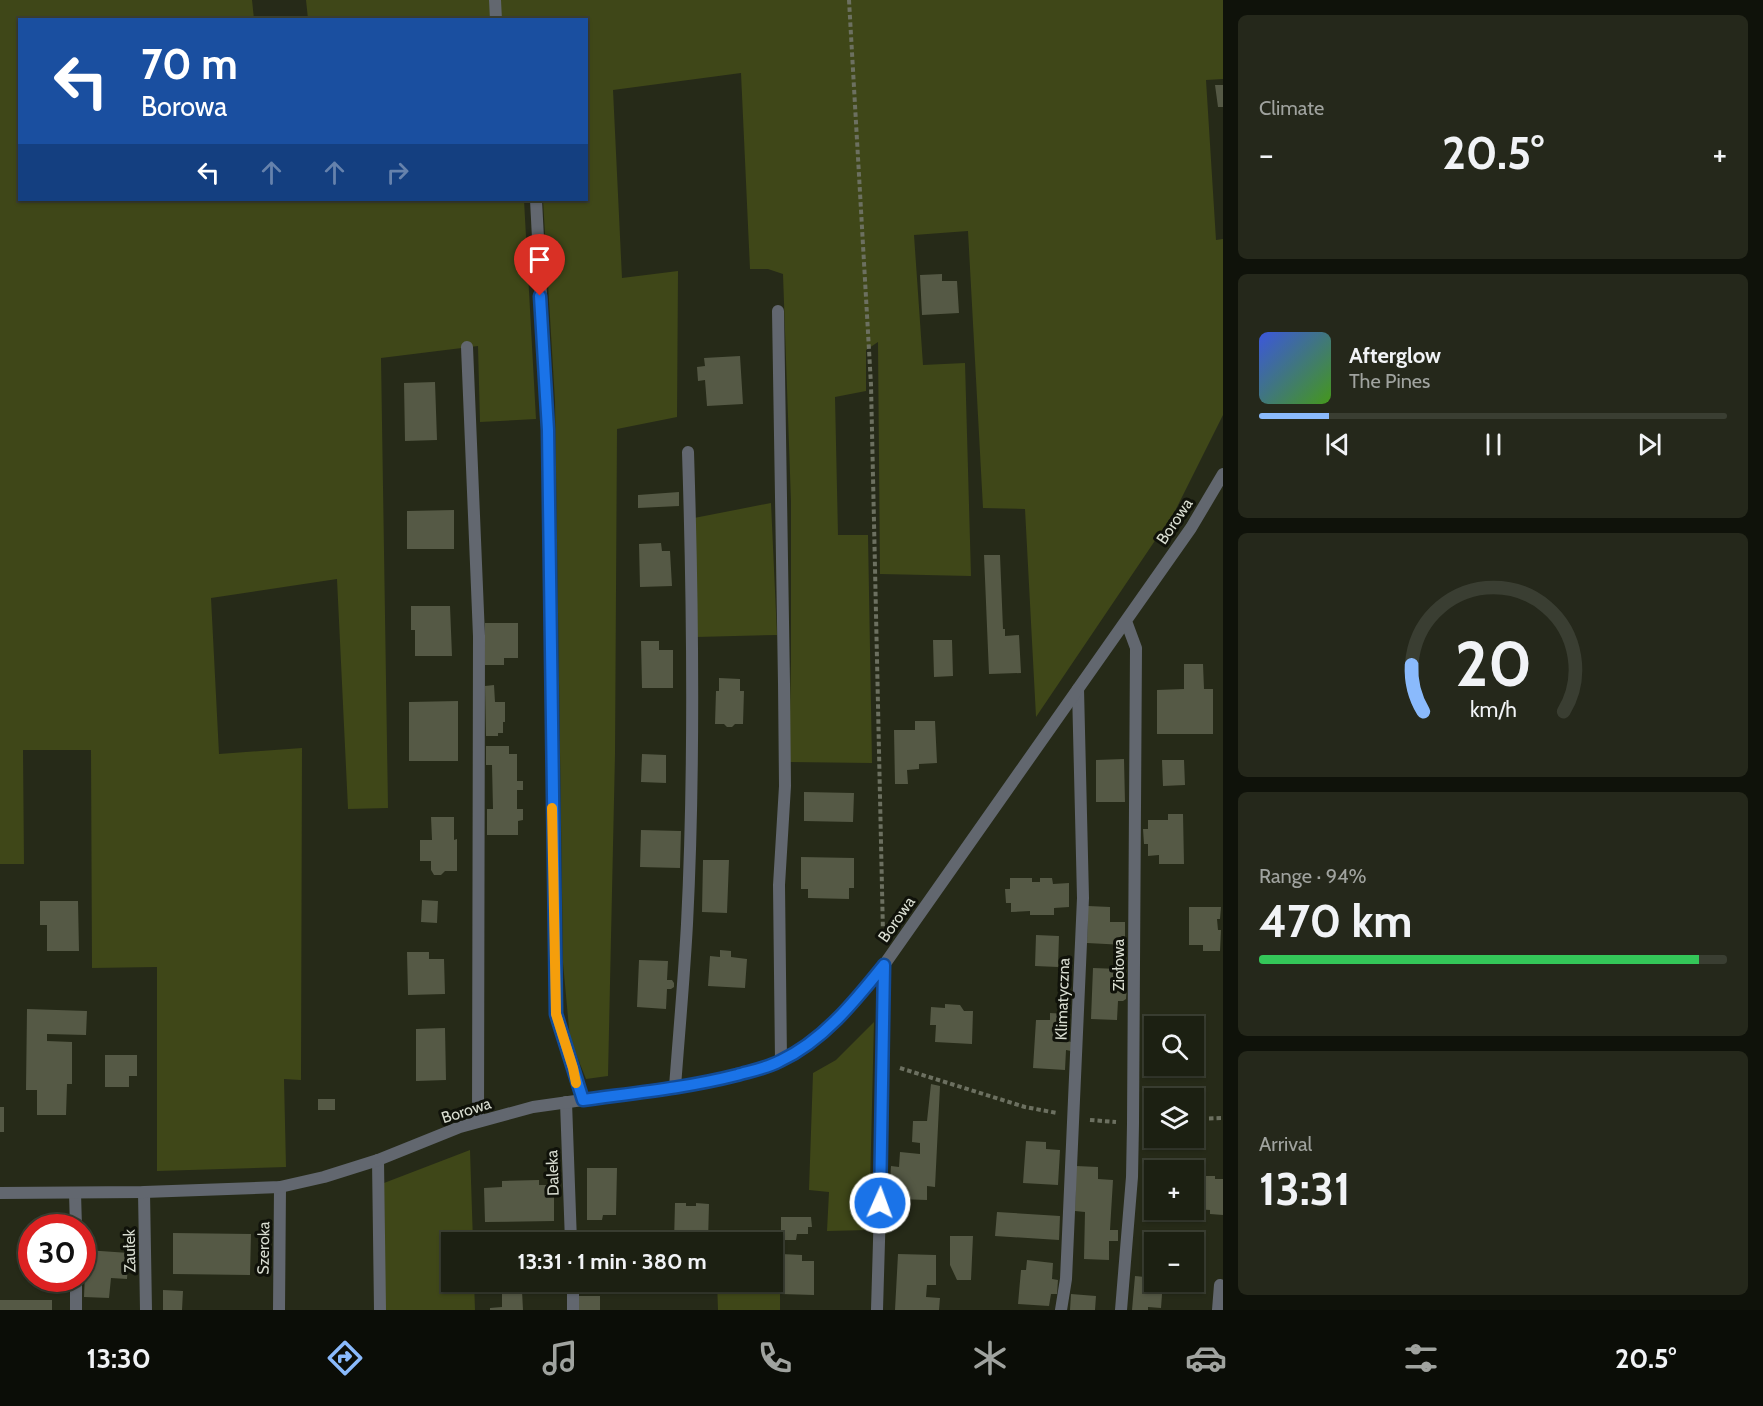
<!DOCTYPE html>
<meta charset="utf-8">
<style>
body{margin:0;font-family:Cabin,sans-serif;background:#25281b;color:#f1f3f6;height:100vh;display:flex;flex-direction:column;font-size:22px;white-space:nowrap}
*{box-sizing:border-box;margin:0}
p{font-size:20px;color:#a0a39f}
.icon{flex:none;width:33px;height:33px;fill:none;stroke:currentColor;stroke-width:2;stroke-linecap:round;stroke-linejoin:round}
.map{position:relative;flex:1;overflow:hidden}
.drawer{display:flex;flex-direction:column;gap:15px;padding:15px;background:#0f120a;width:540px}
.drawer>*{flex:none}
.top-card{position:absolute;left:18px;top:18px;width:570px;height:183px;border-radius:0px;box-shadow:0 2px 4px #0004,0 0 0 2px #3a3e32;background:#1a4fa0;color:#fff;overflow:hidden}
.fabs{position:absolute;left:1144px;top:1016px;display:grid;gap:12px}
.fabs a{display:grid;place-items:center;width:60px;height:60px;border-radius:0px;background:#1c2012;box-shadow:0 2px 4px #0004,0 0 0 2px #3a3e32;font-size:30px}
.speed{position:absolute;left:18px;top:1214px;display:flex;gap:12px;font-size:30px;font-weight:700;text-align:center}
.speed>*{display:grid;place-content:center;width:78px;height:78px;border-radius:50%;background:#1c2012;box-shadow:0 2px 4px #0004,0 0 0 2px #3a3e32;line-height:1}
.speed .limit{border:9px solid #d22;background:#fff;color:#111}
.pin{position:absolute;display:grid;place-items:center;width:51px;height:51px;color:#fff;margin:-62px -26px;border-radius:50% 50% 50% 0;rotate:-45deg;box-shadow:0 0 6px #0007}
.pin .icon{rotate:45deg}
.me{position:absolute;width:66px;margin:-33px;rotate:2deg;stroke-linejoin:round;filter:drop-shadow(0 0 4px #0008)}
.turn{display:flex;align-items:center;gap:21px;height:126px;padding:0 24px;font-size:27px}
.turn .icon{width:78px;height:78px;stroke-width:2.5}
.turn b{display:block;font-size:42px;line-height:51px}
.lanes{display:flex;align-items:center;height:57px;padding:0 24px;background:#0003;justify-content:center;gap:30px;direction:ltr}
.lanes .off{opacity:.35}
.big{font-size:45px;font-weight:800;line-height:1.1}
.drawer .card{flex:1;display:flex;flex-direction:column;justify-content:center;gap:9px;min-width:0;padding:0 21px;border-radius:9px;background:#25281b}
.drawer .dial{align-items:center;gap:0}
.dial svg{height:156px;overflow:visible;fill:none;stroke:#3a3e32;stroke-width:7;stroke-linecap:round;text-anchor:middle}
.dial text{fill:#f1f3f6;stroke:none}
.song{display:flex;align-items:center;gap:18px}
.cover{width:72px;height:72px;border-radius:9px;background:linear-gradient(135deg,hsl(230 70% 55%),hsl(100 70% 35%))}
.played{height:6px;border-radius:3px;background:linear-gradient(90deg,#8abafc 15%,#3a3e32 15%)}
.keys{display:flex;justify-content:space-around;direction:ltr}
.heat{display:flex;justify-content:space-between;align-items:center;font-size:33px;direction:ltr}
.charge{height:9px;border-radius:4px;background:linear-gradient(90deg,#34c759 94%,#3a3e32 0)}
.trip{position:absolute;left:441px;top:1232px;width:342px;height:60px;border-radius:0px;background:#1c2012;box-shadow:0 2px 4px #0004,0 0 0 2px #3a3e32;font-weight:800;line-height:60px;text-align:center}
.dock{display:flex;height:96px;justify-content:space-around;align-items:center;background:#0b0d07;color:#a0a39f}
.dock .icon{width:42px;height:42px}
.dock .active{color:#8abafc}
.dock b{font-size:27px;color:#f1f3f6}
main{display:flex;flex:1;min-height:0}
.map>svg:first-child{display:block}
.green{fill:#3f4718}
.building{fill:#555945}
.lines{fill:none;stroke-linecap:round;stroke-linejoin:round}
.path{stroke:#6c7060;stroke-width:4;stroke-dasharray:4.5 3;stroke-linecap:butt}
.lane{stroke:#62676f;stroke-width:12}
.street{stroke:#62676f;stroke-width:12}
.route-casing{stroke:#114b97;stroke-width:15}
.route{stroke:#1a73e8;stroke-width:10}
.slow{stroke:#f59e0b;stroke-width:10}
.labels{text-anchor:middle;stroke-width:6;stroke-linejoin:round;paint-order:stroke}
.street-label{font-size:16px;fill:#d9ddd1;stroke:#10120a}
</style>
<main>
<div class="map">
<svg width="1223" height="1310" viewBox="0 0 1223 1310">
<rect width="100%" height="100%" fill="#262a18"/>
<path class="green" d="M0,0h252l2,19 -234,1v180h504l12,219 -56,3 -2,-76 -97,12 7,450 -40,1 -11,-230 -126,19 8,156 83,-6 -1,332 -17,-1 2,88 -129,4v-204l-65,1 -1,-218h-68l1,114h-24z
M306,0h917v79l-17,1 10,160 7,-1v176l-48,96 -139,206 -11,-208 -42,-1 -15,-277 -54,4 9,130 42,-2 6,213 -91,-2 -2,-232 -12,8v41l-31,6 3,138h30l4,228 -83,-1 2,-101v-159l-8,-228 -15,-5h-18l-9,-196 -128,17 9,188 56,-7 -1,146 -60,12 -2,325 -7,322 -22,3 -16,-40 -7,-76 -8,-562 -12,-201h43v-180l-278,-1z
M771,503l6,132 -81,2 -2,-119z
M874,1022l-5,208 -42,1 2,-39 -20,-2 4,-117 23,-13z
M470,1150l3,92h-21v39h22l1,29h-90l-1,-127z
M773,1247h7v63h-62l-1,-29h55z"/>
<path class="building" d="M1215,85h8v22h-5z
M942,274v7h15l2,32 -37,2 -2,-40z
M740,356l3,48 -36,2 -2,-26 -7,1 -1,-14 8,-1 -1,-8z
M435,382l2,58 -32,1 -1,-58z
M679,492v14l-41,2v-13z
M454,510v39h-47v-38z
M661,543l1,8h8l2,35 -32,1 -1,-43z
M984,555h16l3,74h2v7l14,-1 2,38 -32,1z
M411,606h39l2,50h-37v-26h-4z
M485,623h33v35h-14v7h-19z
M933,640h19l1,36 -19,1z
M641,641h18v9h14v38h-31z
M1184,664h19l1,25h9v45h-56v-44l27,-1z
M719,678l21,1v12h4l-1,33h-8l-3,3h-5l-3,-3h-9l1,-33h3z
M494,685l1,17h10v20h-2v11h-5v3h-12l-1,-50z
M458,701v60h-49v-59z
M915,721h20l2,42 -18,1v5l-12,1 1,14h-13l-1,-54h21z
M486,746h23v8h8v27h6v9h-6v19h6v11l-5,1v14h-31v-26h6l-1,-44h-6z
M642,754l24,1v28l-25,-1z
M1124,759l1,43h-29v-42z
M1162,760h22l1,25 -22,1z
M804,792l50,1 -1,29 -49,-1z
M1168,814h15l1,50h-25v-9l-11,1v-12h-4l-1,-15h5v-9h20z
M431,817h23v23l3,-1v32h-12l-4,4h-7l-3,-5v-9h-11v-21h12z
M641,830l40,1 -1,37 -40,-1z
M801,857l53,1v30h-5v11l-41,-1v-9h-7z
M703,860h26l-2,53 -25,-1z
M1010,878h22v4h8v-4h12l1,6 16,-1v24l-15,1v7h-24v-4l-19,1v-9h-5l-1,-14h5z
M422,900l16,1 -1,22 -16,-1z
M40,901h38l1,50h-32v-26h-7z
M1088,906l22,1v15h15v23l-38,-2z
M1189,907h32l-1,12h-3l1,11h3l-1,21h-17v-6h-14z
M1036,935l23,1 -1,31 -23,-1z
M720,950l11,1v6l16,2 -2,29 -37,-2 2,-30 10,1z
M407,952h22v7h15l1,35 -37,1z
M639,960l29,1 -1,19h5l2,3v4l-3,2h-4l-1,20 -29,-2z
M1093,968l26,1v17h8l-1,13 -3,2h-5l-1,19 -26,-1z
M945,1004l15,1 4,6h9l-1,33 -37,-2 1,-17h-6l1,-18 14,1z
M27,1009l60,2 -1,24 -39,-1v7l25,1v42h-5l-1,31h-29v-25h-11z
M1050,1013l18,1 -1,27 4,1v9l-5,-1 -1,20 -32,-2 3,-48h14z
M445,1028l1,52 -30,1v-52z
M105,1055h32v21h-8v11h-24z
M931,1084l9,2 -5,101 -8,-1v14l-29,-1v-18h-8l1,-15 8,1 1,-15 20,2v-11l-8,-1 1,-21h14z
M318,1099h17v11h-17z
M0,1107h4v25h-4z
M1026,1141l20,1v7l14,1 -2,35 -35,-2z
M1076,1166l22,1v12l15,1 -3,50h8v11h-9v19l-25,-1 1,-47 -10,-1z
M587,1168h30l-1,47h-13l-1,5h-15z
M1204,1176h11v3h8v36l-13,-1v-4l-16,-1 3,-27h7z
M539,1180v5h15v36l-69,1 -1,-34 18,-1v-6z
M675,1203h11v3h10v-3l13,1 -1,38h-34z
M997,1212l63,4 -1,24 -64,-4z
M781,1217h30l1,10h-4v7h-11l-1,6h-15z
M173,1233l78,1 -1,41 -77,-1z
M950,1236h23l-2,44h-14l-7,-15z
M86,1250l43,3 -2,26 -16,-1 -2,20 -25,-1z
M781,1254l21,1v6h12v34l-33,-1z
M898,1254l38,1v30h-9l-1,12 14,1 -1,12h-44z
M1027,1260l26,3 -1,16 6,1 -1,14h-6l-2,12 -31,-2 3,-34h5z
M1135,1276l20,2v3h8l-2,27 -13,-1v3h-16z
M629,1281h44v8l-44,-1z
M163,1290l20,1 -1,19h-19z
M502,1291h20l1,19h-33v-2l12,-1z
M1071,1294l25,2 -1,14h-25z
M578,1296h22v14h-22z
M0,1300h52v10h-52z"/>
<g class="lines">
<path class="path" d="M849,0l22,385 12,549
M900,1068l125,39 32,6
M1194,1119l29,-1
M1090,1120l26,2"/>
<path class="lane" d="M495,0l1,20
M536,200l12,230 8,584 27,86
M778,311l6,372 1,103 -6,99 2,176
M675,1087c4,-54 9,-108 12,-163 8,-157 6,-315 1,-472
M566,1102l5,140
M378,1160l2,150
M144,1192l2,118
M75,1193l1,34
M76,1278v32
M573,1281v29
M279,1310l1,-123
M1061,1310l5,-31 17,-381 -5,-209"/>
<path class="street" d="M467,347l12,289 -1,485
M0,1193l144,-1 136,-5 44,-10 54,-17 82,-33 73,-20 142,-20 47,-8 32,-9 27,-9 25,-16 23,-18 26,-26 29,-36 307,-437 32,-54
M877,1310l5,-172 2,-173
M1121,1310l11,-133 1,-53 3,-476 -10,-27
M1218,1310l2,-25"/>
</g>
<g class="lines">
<defs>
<path id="route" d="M540,296l8,134 8,584 27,86c51,-7 103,-12 154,-25 14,-4 30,-7 43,-14 43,-20 75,-60 104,-96l-4,238"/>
</defs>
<use href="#route" class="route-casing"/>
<use href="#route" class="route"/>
<path class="slow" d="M552,808l4,206 17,54 3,15"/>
</g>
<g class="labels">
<g class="street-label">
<text transform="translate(1174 521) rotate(-56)" y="6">Borowa</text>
<text transform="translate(896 919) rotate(-55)" y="6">Borowa</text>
<text transform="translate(1118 965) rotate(-90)" y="6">Ziołowa</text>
<text transform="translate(1062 999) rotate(-88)" y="6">Klimatyczna</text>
<text transform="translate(466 1110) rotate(-18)" y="6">Borowa</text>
<text transform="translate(552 1173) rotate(-92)" y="6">Daleka</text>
<text transform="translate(263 1248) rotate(-89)" y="6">Szeroka</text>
<text transform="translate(129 1251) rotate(-91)" y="6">Zaułek</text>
</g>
</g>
</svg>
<div class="fabs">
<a><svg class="icon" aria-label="search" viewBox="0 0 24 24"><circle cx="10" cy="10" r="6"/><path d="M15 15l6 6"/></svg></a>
<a><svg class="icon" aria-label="layers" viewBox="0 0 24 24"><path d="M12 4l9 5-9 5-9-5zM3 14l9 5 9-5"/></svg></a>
<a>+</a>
<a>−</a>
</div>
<div class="speed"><div class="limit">30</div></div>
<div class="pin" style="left:540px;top:296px;background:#d93025"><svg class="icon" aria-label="arrive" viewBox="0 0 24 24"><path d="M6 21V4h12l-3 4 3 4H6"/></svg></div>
<svg class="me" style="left:880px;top:1203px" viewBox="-20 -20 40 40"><circle r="17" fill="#1a73e8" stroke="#fff" stroke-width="3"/><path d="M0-11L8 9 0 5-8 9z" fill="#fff"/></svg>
<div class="trip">13:31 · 1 min · 380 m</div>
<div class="top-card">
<div class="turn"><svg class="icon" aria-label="left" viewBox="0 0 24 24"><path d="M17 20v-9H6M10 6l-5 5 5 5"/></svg><div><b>70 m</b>Borowa</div></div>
<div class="lanes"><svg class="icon" aria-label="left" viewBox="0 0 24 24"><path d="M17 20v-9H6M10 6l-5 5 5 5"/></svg><svg class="icon off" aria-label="ahead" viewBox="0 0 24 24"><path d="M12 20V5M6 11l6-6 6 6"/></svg><svg class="icon off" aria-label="ahead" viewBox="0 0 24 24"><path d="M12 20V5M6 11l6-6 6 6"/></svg><svg class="icon off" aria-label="right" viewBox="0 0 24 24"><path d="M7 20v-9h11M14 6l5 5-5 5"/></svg></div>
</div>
</div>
<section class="drawer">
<div class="card"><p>Climate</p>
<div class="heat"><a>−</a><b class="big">20.5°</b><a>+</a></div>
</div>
<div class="card">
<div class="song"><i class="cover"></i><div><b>Afterglow</b><p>The Pines</p></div></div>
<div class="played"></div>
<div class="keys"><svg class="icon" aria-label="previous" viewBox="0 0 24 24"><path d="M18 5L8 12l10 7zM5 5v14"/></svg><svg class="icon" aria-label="pause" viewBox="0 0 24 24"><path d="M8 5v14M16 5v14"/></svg><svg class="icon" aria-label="next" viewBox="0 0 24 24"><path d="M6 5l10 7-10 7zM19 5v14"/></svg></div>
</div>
<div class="card dial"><svg viewBox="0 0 100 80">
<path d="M14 69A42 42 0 1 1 86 69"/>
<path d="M14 69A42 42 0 0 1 8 45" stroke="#8abafc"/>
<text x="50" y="56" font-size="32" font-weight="700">20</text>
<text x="50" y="72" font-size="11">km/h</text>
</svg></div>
<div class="card"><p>Range · 94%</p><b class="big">470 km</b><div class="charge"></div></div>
<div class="card"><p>Arrival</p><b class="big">13:31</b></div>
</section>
</main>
<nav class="dock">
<b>13:30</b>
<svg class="icon active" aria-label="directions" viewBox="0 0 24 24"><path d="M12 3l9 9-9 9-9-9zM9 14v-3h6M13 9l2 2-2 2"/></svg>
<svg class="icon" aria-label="music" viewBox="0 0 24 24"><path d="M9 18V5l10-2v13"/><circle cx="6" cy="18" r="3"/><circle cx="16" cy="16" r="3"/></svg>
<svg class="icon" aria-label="phone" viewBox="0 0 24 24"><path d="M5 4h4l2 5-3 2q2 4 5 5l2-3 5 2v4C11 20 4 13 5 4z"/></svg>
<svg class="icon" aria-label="climate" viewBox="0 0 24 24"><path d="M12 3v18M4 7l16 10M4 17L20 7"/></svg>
<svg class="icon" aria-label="car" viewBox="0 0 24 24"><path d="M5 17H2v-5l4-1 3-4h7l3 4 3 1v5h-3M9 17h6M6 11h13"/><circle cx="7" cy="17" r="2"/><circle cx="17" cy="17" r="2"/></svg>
<svg class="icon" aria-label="filters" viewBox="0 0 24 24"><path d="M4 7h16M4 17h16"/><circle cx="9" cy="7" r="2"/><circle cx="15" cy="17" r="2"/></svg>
<b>20.5°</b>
</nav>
